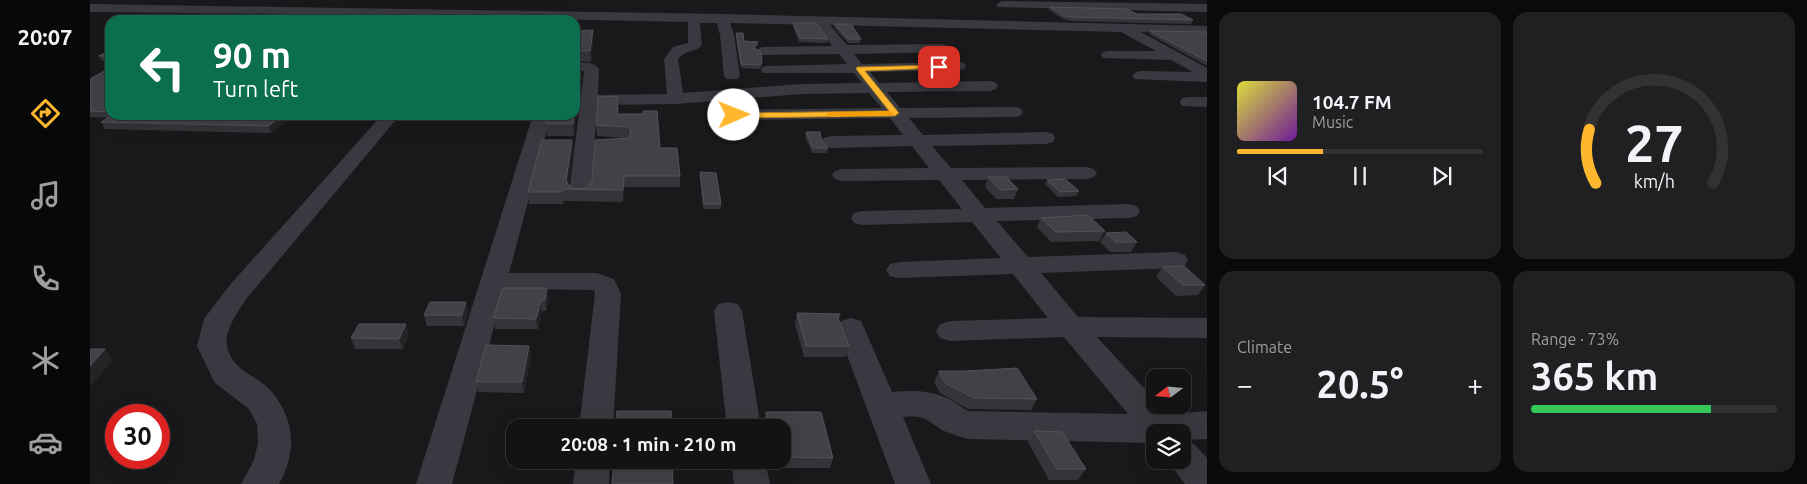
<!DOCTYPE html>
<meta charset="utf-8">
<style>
body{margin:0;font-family:Ubuntu,sans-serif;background:#202022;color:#f1f3f6;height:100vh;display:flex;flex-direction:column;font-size:19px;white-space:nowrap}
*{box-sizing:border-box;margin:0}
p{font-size:16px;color:#9d9ea0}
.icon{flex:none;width:28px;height:28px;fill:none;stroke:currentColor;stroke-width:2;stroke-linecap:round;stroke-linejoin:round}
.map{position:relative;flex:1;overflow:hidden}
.panel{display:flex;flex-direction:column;gap:12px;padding:12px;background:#0a0a0b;width:600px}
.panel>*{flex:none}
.hud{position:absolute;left:15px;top:15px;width:475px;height:105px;border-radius:15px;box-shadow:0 5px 20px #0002,0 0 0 1px #323234;background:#0b6e4f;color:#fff;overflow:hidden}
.needle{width:32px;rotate:254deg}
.buttons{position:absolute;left:1056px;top:369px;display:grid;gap:10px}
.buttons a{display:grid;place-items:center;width:45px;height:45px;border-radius:10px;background:#131314;box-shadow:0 5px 20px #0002,0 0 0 1px #323234;font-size:25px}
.speed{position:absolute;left:15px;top:404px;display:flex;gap:10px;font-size:25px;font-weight:700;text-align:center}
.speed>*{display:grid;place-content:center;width:65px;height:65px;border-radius:50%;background:#131314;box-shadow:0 5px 20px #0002,0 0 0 1px #323234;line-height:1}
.speed .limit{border:8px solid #d22;background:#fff;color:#111}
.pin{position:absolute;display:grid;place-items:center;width:42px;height:42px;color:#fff;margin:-21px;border-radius:10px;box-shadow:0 2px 8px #0006}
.me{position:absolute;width:55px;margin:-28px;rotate:89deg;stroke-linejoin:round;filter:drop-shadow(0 0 4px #0008)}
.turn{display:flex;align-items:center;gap:18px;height:105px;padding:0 25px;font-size:22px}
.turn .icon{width:65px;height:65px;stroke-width:2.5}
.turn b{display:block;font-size:35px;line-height:42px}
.big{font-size:38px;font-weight:600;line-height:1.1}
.panel .card{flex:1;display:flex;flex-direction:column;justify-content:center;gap:8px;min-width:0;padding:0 18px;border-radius:15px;background:#202022}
.panel .dial{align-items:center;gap:0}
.dial svg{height:130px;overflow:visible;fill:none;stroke:#323234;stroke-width:7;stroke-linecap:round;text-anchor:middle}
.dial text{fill:#f1f3f6;stroke:none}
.song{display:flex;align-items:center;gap:15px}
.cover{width:60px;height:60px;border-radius:8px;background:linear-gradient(135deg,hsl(60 70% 55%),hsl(280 70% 35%))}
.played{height:5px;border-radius:2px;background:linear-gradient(90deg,#ffb82d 35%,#323234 35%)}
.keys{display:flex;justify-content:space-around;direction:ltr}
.heat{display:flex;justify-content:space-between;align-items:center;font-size:28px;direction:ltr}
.charge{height:8px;border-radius:4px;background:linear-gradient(90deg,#34c759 73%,#323234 0)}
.panel .tiles{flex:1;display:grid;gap:12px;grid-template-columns:repeat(2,1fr)}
.trip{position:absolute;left:416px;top:419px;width:285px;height:50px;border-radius:15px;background:#131314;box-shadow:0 5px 20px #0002,0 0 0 1px #323234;font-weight:600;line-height:50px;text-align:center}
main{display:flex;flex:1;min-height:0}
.menu{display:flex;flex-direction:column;width:90px;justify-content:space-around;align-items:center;background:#080808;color:#9d9ea0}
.menu .icon{width:35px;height:35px}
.menu .current{color:#ffb82d}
.menu b{font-size:22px;color:#f1f3f6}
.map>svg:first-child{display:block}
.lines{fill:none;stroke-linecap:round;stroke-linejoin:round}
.minor{fill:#393a41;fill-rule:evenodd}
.wall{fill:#353539}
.shaded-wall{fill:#242427}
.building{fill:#414247;stroke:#525359}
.route{fill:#ffb82d;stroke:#a6781d}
.slow{fill:#f59e0b}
</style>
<main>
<nav class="menu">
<b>20:07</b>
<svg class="icon current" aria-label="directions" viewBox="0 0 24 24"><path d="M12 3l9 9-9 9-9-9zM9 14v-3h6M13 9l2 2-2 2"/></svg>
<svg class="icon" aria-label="music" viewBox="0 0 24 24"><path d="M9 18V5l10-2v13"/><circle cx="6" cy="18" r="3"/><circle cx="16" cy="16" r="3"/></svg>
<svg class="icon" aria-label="phone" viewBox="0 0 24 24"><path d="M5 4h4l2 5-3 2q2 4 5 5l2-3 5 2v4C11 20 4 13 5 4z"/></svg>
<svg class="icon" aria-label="climate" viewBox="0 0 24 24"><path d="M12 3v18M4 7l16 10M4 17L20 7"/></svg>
<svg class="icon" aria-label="car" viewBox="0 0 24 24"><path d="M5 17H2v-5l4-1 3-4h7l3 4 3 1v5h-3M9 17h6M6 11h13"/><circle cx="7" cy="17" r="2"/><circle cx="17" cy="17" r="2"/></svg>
</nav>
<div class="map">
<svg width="1117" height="484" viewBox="0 0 1117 484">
<rect width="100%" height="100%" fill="#19191b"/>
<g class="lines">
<path class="minor" d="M912,1l205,3v8l-209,-5 -2,-2z
M0,4l632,10 485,12v8l-66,-2 66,36v14l-72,-3 -3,-3 3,-3 5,-2 53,1 -22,-12 -68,-2 -2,-3 2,-3 5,-1h48l-35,-19 -291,-7 17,20 96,-1 7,4 -7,4 -89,2 8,10 97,-2 5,1 2,3 -2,3 -5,1 -89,2 9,11 111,-2 6,2 2,3 -2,3 -6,2 -103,1 13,16 114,-1 6,1 3,4 -3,4 -6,1 -105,1 14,17 123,-3 7,2 2,4 -2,4 -7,2 -114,2 19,22 136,-1 7,2 3,4 -3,4 -7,2 -125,1 23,28 144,-4 8,2 3,5 -3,5 -8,2 -132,3 31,36 148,-5 9,3 3,5 -3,5 -9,3 -135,5 37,44 129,1v20l-110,-1 58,63v5h5l8,9 39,-3v28l-23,1 10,4 13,14v26h-22l-18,-24h15v-28h-27v11l-187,-4c-8,-2 -16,-5 -24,-8 -19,-11 -17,-16 -41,-14l28,67h-36l-58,-156 4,-7 10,-3 10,3 31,71c21,-2 40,-2 59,8 6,3 11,8 17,11l160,3 -64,-77 -114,4 -10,-3 -4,-7 4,-7 10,-3 98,-3 -35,-44 -114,4 -9,-2 -4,-6 4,-6 9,-2 102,-4 -29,-36 -110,3 -8,-2 -3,-5 3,-5 8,-2 100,-2 -23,-29 -97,1 -7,-2 -3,-4 3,-4 7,-2 87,-1 -17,-22 -81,2 -7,-2 -2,-4 2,-4 7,-2 72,-1 -13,-17 -157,2 -6,-1 -3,-4 3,-4 6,-1 149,-2 -13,-15 -67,1 -126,10 -79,1 -6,88 -3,5 -8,1 -8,-1 -3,-5 15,-122h-9v-8c9,0 19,-2 24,6l-1,26 69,-1 -3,-35 9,-12 15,-4v-21l-395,-8 -203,-2zM610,23h17l3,12 4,41 3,3h10l3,-3 -6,-41 -4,-12 86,2 16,21 -70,1 -7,4 7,4 77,-1 8,10 -79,2 -5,1 -2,3 2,3h91l8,10 -60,1 -119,9 -5,-34c8,-10 17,-6 24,-14z
M1098,97h19v10l-25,-1 -2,-4 2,-4z
M292,115h18l-153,183c-8,12 -23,32 -20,48 5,26 31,29 45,46 23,28 25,61 7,92h-38l13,-24 4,-17 -1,-19 -8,-15 -34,-26 -4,-8 -14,-29 7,-27 25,-33z
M443,115h18l-42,158h88l17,6 7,15 -8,134h-34l16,-134 -1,-4 -90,-1 -52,195h-36z
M638,302l10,2 4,7 19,117h-34l-13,-117 4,-7z
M486,460h34l-1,24h-36z
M641,460h34l5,24h-36z"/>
</g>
<path class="wall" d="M960,7l87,7 56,6 -2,4 -120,-3 -8,-2 -14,-9z
M703,23l35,16 -1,4 -28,-1 -6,-16z
M745,24l26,15 -1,4h-12l-14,-16z
M503,30v11l-2,21 -16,-1v-30z
M1060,31l57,1v34l-58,-32z
M646,33l8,8 14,1v3l-3,4 7,17 -2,3 -19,-1 -5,-32z
M20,50v11h-8l-3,-5z
M20,68v47h184l-23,18 -166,-4 -4,-7 8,-4 -19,-1v-38z
M492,73l-8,63h-27l-1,-12z
M529,107l-1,7 42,34 20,28v11h-56l-1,15 -59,-1 -1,3h-34l-1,-12 44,-52 1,11 -5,33 3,4 8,1 8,-1 39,-50 -29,-2 -1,-11z
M716,132l15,6 7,10 -1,5h-15l-7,-17z
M610,172l21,32v5h-18l-3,-32z
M898,177l30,12 -4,10h-18l-11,-12z
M957,180l32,11 -3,5 -18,1 -13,-13z
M951,218l64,13 -6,10 -48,1 -14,-15z
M1016,233l31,9 -6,10h-21l-10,-10z
M1072,267l43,18 -7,10 -22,1 -20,-19z
M413,288l46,10 -3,13h-4l-4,18h-43l-2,-11z
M378,313l-4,13h-37l-3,-11z
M707,313l43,1 -2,5 11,27 -3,11h-42l-9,-33z
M319,335l-6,14h-48l-4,-11z
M441,357l-7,36 -46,-1 -2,-10z
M849,371l98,28 -6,11 -63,-1 -28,-16 -6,-11z
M676,412l67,46 -3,10h-58l-1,-8h11v-32h-17l-1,-5z
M944,431l52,38 -8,11h-29l-21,-38z"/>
<path class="shaded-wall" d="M503,30v11l-2,21 -1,-11z
M668,42v3l-5,7 1,-4z
M491,62l1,11 -8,63 -1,-12z
M528,96l1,11 -2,18v-11z
M193,115h11l-23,18 -3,-7z
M482,140l1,11 -5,38 -2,-8z
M534,176v11l-1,15v-12z
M457,288l2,10 -3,13 -1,-11z
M451,300l1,11 -4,18 -2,-10z
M376,302l2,11 -4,13 -2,-11z
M316,324l3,11 -6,14 -4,-10z
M439,346l2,11 -7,36 -2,-11z
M15,349l8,11 -23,27v-21z"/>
<path class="building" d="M960,7l76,2 11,5h44l12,6 -121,-3 -8,-1z
M703,23h23l12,16 -28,-1z
M745,24h16l10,15h-13z
M503,30l-3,21 -15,-1v-19z
M1060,31l57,1v29z
M646,33h7l1,8 14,1 -4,6 7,4 1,10 -2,3 -19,-1z
M20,50v6h-11z
M485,61l6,1 -6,48z
M20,68v44l-20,-1v-32z
M528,96l-1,18h26v-3h14l3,37h17l3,28h-56l-1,14 -60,-1 -1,3h-34l14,-52h30l-6,41 5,7 8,1 8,-1 5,-7 3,-41 34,-2 2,-6 -3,-5 -32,-2 2,-28z
M23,115h170l-15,11 -167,-4z
M458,115h26l-1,9h-27z
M716,132h14l1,6 7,10h-15z
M610,172l16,1 5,31h-17z
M898,177h18l12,12 -18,1z
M975,179l14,12 -19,1 -13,-12z
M998,215l17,16 -49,1 -15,-14z
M1036,232l11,10h-21l-10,-9z
M1094,266l21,19h-22l-21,-18z
M413,288h44l-2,12h-4l-5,19 -43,-1z
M340,302h36l-4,13h-38z
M707,313l43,1 -2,4 11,28h-43z
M269,324h47l-7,15 -48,-1z
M396,345l43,1 -7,36h-46z
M0,349h15l-15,17z
M927,368l20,31 -63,-1 -29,-15 -6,-12h27z
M527,411h54l1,17h-56z
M676,412h55l12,46 -51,-1v-29h-13z
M944,431l28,1 24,37h-29z
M524,460h58l1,24h-61z"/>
<path class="route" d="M849,65h3v3l-77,3 34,42 -4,3 -161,2 -5,-3 5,-2 155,-2 -33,-42 1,-2z"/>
<path class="slow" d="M800,111l4,2 -1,2 -63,2 -4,-3 4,-2z"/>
</svg>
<div class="buttons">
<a><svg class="needle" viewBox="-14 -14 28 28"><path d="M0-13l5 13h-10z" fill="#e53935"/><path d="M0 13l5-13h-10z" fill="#9d9ea0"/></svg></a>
<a><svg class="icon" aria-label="layers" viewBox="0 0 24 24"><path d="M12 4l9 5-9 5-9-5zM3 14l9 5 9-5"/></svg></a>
</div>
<div class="speed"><div class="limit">30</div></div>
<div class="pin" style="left:849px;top:67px;background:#d93025"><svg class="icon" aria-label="arrive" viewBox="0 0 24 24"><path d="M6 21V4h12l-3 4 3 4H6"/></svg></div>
<svg class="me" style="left:644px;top:115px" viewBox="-20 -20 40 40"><circle r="19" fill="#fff"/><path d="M0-13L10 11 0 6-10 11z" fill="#ffb82d"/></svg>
<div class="trip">20:08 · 1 min · 210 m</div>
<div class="hud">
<div class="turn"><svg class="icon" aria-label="left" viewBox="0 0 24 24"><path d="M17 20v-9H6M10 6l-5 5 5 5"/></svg><div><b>90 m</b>Turn left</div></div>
</div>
</div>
<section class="panel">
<div class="tiles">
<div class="card">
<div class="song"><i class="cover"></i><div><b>104.7 FM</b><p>Music</p></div></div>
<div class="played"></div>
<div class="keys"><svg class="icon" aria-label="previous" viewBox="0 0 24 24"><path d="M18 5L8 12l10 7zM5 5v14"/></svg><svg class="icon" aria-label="pause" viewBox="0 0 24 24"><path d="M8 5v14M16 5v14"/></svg><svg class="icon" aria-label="next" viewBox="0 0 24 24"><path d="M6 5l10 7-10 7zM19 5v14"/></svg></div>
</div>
<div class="card dial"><svg viewBox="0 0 100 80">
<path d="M14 69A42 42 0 1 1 86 69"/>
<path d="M14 69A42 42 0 0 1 10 36" stroke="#ffb82d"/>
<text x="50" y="56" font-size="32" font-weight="700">27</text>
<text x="50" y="72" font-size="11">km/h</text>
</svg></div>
<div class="card"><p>Climate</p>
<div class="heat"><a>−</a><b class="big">20.5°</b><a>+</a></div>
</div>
<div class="card"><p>Range · 73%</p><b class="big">365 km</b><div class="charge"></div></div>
</div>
</section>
</main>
